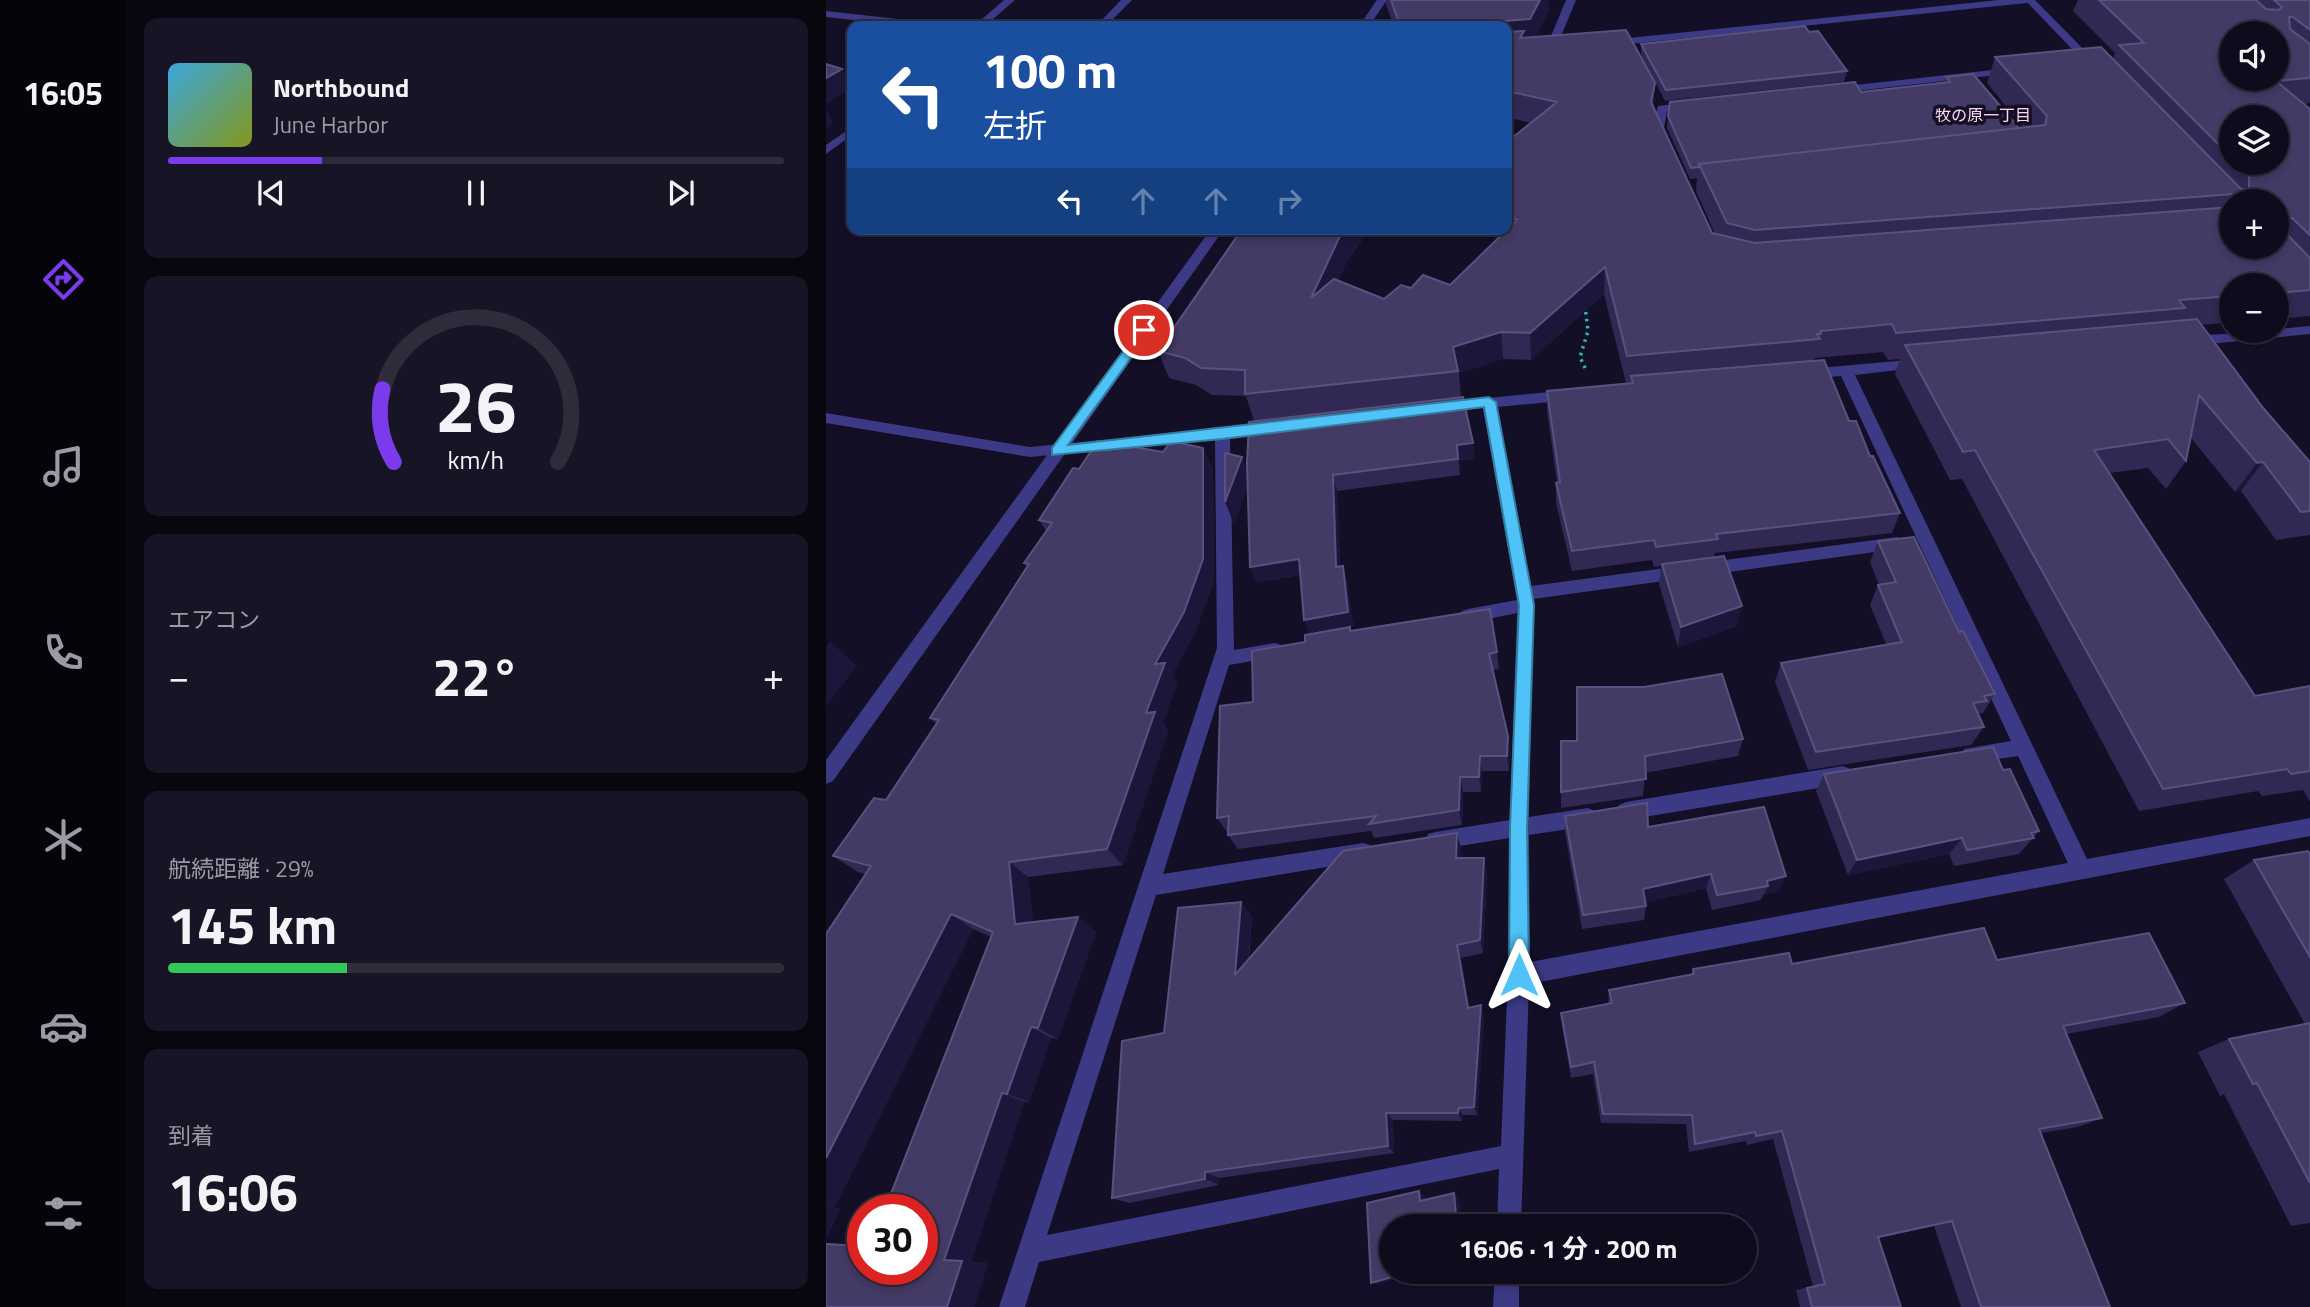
<!DOCTYPE html>
<html lang="ja">
<meta charset="utf-8">
<style>
body{margin:0;font-family:"Titillium Web","Noto Sans JP",sans-serif;background:#171425;color:#f1f3f6;height:100vh;display:flex;flex-direction:column;font-size:26px;white-space:nowrap}
*{box-sizing:border-box;margin:0}
p{font-size:23px;color:#9b9ba3}
.icon{flex:none;width:38px;height:38px;fill:none;stroke:currentColor;stroke-width:2;stroke-linecap:round;stroke-linejoin:round}
.map{position:relative;flex:1;overflow:hidden}
.sheet{display:flex;flex-direction:column;gap:18px;padding:18px;background:#08060f;width:700px}
.sheet>*{flex:none}
.banner{position:absolute;left:21px;top:21px;width:665px;height:214px;border-radius:14px;box-shadow:0 4px 10px #0003,0 0 0 2px #2e2b3b;background:#1a4fa0;color:#fff;overflow:hidden}
.buttons{position:absolute;left:1393px;top:21px;display:grid;gap:14px}
.buttons a{display:grid;place-items:center;width:70px;height:70px;border-radius:50%;background:#0e0b1c;box-shadow:0 4px 10px #0003,0 0 0 2px #2e2b3b;font-size:35px}
.speed{position:absolute;left:21px;top:1194px;display:flex;gap:14px;font-size:35px;font-weight:700;text-align:center}
.speed>*{display:grid;place-content:center;width:91px;height:91px;border-radius:50%;background:#0e0b1c;box-shadow:0 4px 10px #0003,0 0 0 2px #2e2b3b;line-height:1}
.speed .limit{border:10px solid #d22;background:#fff;color:#111}
.pin{position:absolute;display:grid;place-items:center;width:60px;height:60px;color:#fff;margin:-30px;border:4px solid #fff;border-radius:50%;box-shadow:0 2px 7px #0007}
.me{position:absolute;width:77px;margin:-38px;rotate:0deg;stroke-linejoin:round;filter:drop-shadow(0 0 5px #0008)}
.turn{display:flex;align-items:center;gap:24px;height:147px;padding:0 21px;font-size:32px}
.turn .icon{width:91px;height:91px;stroke-width:2.5}
.turn b{display:block;font-size:49px;line-height:60px}
.lanes{display:flex;align-items:center;height:66px;padding:0 21px;background:#0003;justify-content:center;gap:35px;direction:ltr}
.lanes .off{opacity:.35}
.big{font-size:52px;font-weight:700;line-height:1.1}
.sheet .card{flex:1;display:flex;flex-direction:column;justify-content:center;gap:10px;min-width:0;padding:0 24px;border-radius:14px;background:#171425}
.sheet .dial{align-items:center;gap:0}
.dial svg{height:182px;overflow:visible;fill:none;stroke:#2e2b3b;stroke-width:7;stroke-linecap:round;text-anchor:middle}
.dial text{fill:#f1f3f6;stroke:none}
.song{display:flex;align-items:center;gap:21px}
.cover{width:84px;height:84px;border-radius:10px;background:linear-gradient(135deg,hsl(200 70% 55%),hsl(70 70% 35%))}
.played{height:7px;border-radius:4px;background:linear-gradient(90deg,#7c3aed 25%,#2e2b3b 25%)}
.keys{display:flex;justify-content:space-around;direction:ltr}
.heat{display:flex;justify-content:space-between;align-items:center;font-size:38px;direction:ltr}
.charge{height:10px;border-radius:5px;background:linear-gradient(90deg,#34c759 29%,#2e2b3b 0)}
.trip{position:absolute;left:553px;top:1214px;width:378px;height:70px;border-radius:35px;background:#0e0b1c;box-shadow:0 4px 10px #0003,0 0 0 2px #2e2b3b;font-weight:700;line-height:70px;text-align:center}
main{display:flex;flex:1;min-height:0}
.menu{display:flex;flex-direction:column;width:126px;justify-content:space-around;align-items:center;background:#06040b;color:#9b9ba3}
.menu .icon{width:49px;height:49px}
.menu .selected{color:#7c3aed}
.menu b{font-size:32px;color:#f1f3f6}
.map>svg:first-child{display:block}
.lines{fill:none;stroke-linecap:round;stroke-linejoin:round}
.path{stroke:#2fb8b0;stroke-width:3.5;stroke-dasharray:2.5 4.5;stroke-linecap:butt}
.minor{fill:#3d3a85;fill-rule:evenodd}
.tertiary{fill:#3d3a85;fill-rule:evenodd}
.wall{fill:#312854;fill-rule:evenodd}
.shaded-wall{fill:#1d163a}
.building{fill:#433a66;stroke:#5a527e;stroke-width:2;fill-rule:evenodd}
.route{fill:#4fc3f7;stroke:#337fa1;stroke-width:2}
.labels{text-anchor:middle;stroke-width:7;stroke-linejoin:round;paint-order:stroke}
.far-neighbourhood-label{font-size:16px;fill:#ffd6f0;stroke:#130f26}
</style>
<main>
<nav class="menu">
<b>16:05</b>
<svg class="icon selected" aria-label="directions" viewBox="0 0 24 24"><path d="M12 3l9 9-9 9-9-9zM9 14v-3h6M13 9l2 2-2 2"/></svg>
<svg class="icon" aria-label="music" viewBox="0 0 24 24"><path d="M9 18V5l10-2v13"/><circle cx="6" cy="18" r="3"/><circle cx="16" cy="16" r="3"/></svg>
<svg class="icon" aria-label="phone" viewBox="0 0 24 24"><path d="M5 4h4l2 5-3 2q2 4 5 5l2-3 5 2v4C11 20 4 13 5 4z"/></svg>
<svg class="icon" aria-label="climate" viewBox="0 0 24 24"><path d="M12 3v18M4 7l16 10M4 17L20 7"/></svg>
<svg class="icon" aria-label="car" viewBox="0 0 24 24"><path d="M5 17H2v-5l4-1 3-4h7l3 4 3 1v5h-3M9 17h6M6 11h13"/><circle cx="7" cy="17" r="2"/><circle cx="17" cy="17" r="2"/></svg>
<svg class="icon" aria-label="filters" viewBox="0 0 24 24"><path d="M4 7h16M4 17h16"/><circle cx="9" cy="7" r="2"/><circle cx="15" cy="17" r="2"/></svg>
</nav>
<section class="sheet">
<div class="card">
<div class="song"><i class="cover"></i><div><b>Northbound</b><p>June Harbor</p></div></div>
<div class="played"></div>
<div class="keys"><svg class="icon" aria-label="previous" viewBox="0 0 24 24"><path d="M18 5L8 12l10 7zM5 5v14"/></svg><svg class="icon" aria-label="pause" viewBox="0 0 24 24"><path d="M8 5v14M16 5v14"/></svg><svg class="icon" aria-label="next" viewBox="0 0 24 24"><path d="M6 5l10 7-10 7zM19 5v14"/></svg></div>
</div>
<div class="card dial"><svg viewBox="0 0 100 80">
<path d="M14 69A42 42 0 1 1 86 69"/>
<path d="M14 69A42 42 0 0 1 9 37" stroke="#7c3aed"/>
<text x="50" y="56" font-size="32" font-weight="700">26</text>
<text x="50" y="72" font-size="11">km/h</text>
</svg></div>
<div class="card"><p>エアコン</p>
<div class="heat"><a>−</a><b class="big">22°</b><a>+</a></div>
</div>
<div class="card"><p>航続距離 · 29%</p><b class="big">145 km</b><div class="charge"></div></div>
<div class="card"><p>到着</p><b class="big">16:06</b></div>
</section>
<div class="map">
<svg width="1484" height="1307" viewBox="0 0 1484 1307">
<rect width="100%" height="100%" fill="#130f26"/>
<g class="lines">
<path class="path" d="M759,305l3,26 -8,26 6,13"/>
<path class="minor" d="M178,0h11l-30,26h-11z
M295,0h11l-26,26h-10z
M740,0h10l-20,48 -9,2 -1,-2z
M1199,0h10l63,64v4h-8z
M1185,68l4,1v4l-178,20 -5,-3 5,-3z
M865,102l4,1v4l-28,4 -3,17 6,13 -10,2 -8,-15 6,-22z
M26,127v8l-26,19v-9z
M1484,326v8l-122,12 -7,-5 7,-5 89,-5v-2z
M1093,359l7,5 -2,3 -69,8 232,484 223,-41v18l-781,148 -8,243h-24l2,-58 -460,93 -14,45h-26l218,-659 -2,-209 -185,18 -204,-34v-10l204,34 242,-24 7,5 -7,5 -42,4 4,213 41,-7 6,2 3,5 -3,5 -6,2 -46,8 -66,209 200,-31 7,2 3,7 -3,7 -7,2 -207,34 -109,340 454,-89 7,-171 1,-137 -74,12 -7,-2 -3,-7 3,-7 7,-2 75,-12 7,-207 -49,10 -6,-2 -3,-5 3,-5 6,-2 49,-9 -34,-192 -41,4 -7,-5 2,-4 134,-13 7,5 -7,5 -74,7 34,179 366,-49 8,6 -8,6 -364,50 -4,218 59,-9 7,3 3,6 -3,6 -7,3 -59,9 1,127 538,-99 -50,-107 -47,7 -7,-2 -2,-6 2,-6 47,-8 -170,-365 -33,3 -7,-5 7,-5z
M1017,766l7,3 2,6 -2,6 -7,3 -217,36 -7,-3 -3,-6 3,-6 7,-3z
M669,1272h24v35h-26z"/>
<path class="tertiary" d="M551,0h10l-18,26h-10z
M1173,0h33l-5,3 -418,43 -5,-3 5,-3z
M0,11l108,12 5,3h-30l-83,-9z
M385,229h13l-391,552 -7,3v-24z"/>
</g>
<path class="wall" d="M560,0h163v10l-14,27 120,46 -2,23 59,127 3,1 -19,-43 1,-13 -7,1 -23,-51 1,-12 193,-24 83,-10 2,-5 73,51 4,-1 -36,-44 8,-26 118,2 2,-6 -42,-42 5,-11h232v103l-6,1 6,5v207l-33,3v-34h-46v37l-30,3 63,84 46,53v73l-34,5 -35,-49 -6,1 -44,-54 -5,23 -20,28 -18,-21 -38,5 145,223 55,-10v116l-7,-12 -41,6 -4,-5 -119,20 -177,-332 -12,1 -55,-106 5,-15 -12,1 -5,-8 -68,6 -1,2 56,96 30,57 -8,20 -177,20 -1,4 23,69 -59,21 -19,-63 2,-18 -7,1 -2,-7 -80,11 -16,-68v-20l1,-1 -10,-71v-20l83,-8v-1l-4,1 -22,-89 -73,66 -28,-1 -44,14 2,24 12,46 1,15 -15,3 1,14 -123,16 3,75 7,15 6,45 -44,8 -9,-59 -43,7 -7,-15 -2,-81 -14,38 13,-55 7,-48 -8,-25 -34,-1 -16,-10 -27,-7 -11,-27 208,-117 -21,31 -7,16 46,18 27,-11 39,-3 48,-47 -3,-1 -1,-8h13v-87l24,-19 -24,-6v-91h-113l-8,-21zM1405,117l46,46h-46zM1405,201h46v46h-46z
M983,32l38,39 -3,11 -179,19 -24,-46v-11z
M377,448l10,22 1,111 -19,52 -23,42 5,8 -14,39 5,9 -45,134 -95,12 5,45 45,-5 18,15 -38,107 -7,-1 -22,64h-5l-53,160 17,1 -14,44h-148l37,-38 128,-332 -18,-8 -139,279 6,1 -14,30v-305l39,-60 -7,-2 -25,-16 53,-56 50,-76 -6,-6 97,-150 -3,-5 22,-32 -7,-11 40,-51 84,-17z
M1052,541l81,91 36,62 -12,19 -5,1 6,13 -13,18 -163,25 -33,-88 6,-19 105,-19 -16,-39 8,-20h1l-9,-23z
M525,631l146,21 2,17 -6,1 15,66 2,15 -1,20h-27l-1,21h-18l-1,33 -88,13 -3,-7 -133,18 -10,-14v-3h-1l-10,-14 36,-116 52,-60z
M917,739l-5,17 -93,17 -2,23 -82,12v-67z
M1177,770l36,61 -20,23 -65,12 -5,-12 -101,21 -32,-84 8,-17z
M739,816l83,11 131,64 -15,3 -3,6 -49,10 -6,-22 -60,14v4l-2,14 -62,9 -17,-97z
M635,848l-1,10 27,15 -4,80 -22,5 8,49 15,10 -7,98h-14l-1,6 -69,-1 1,33 -175,25v7l-90,18 -17,-5 52,-165 88,-117 -3,44z
M1484,854v369l-19,3 -67,-132 -4,2 -22,-44 31,-13 76,-15 -81,-145 30,-19z
M1171,960l188,43 -26,14 -93,17 36,84 -24,9 -37,6 69,174h-149l-27,-81 -55,12 22,69h-101l-4,-17 17,-4 -40,-147 -26,6 -1,-4 -57,11 -3,-28 -85,-1 -8,-49 -22,4 -9,-52 -1,-13 47,-9 1,-14 82,-15 2,-6 99,-5z"/>
<path class="shaded-wall" d="M714,0h9v10l-18,35 -24,2v-21h-2v-5z
M16,69l10,17v2l-26,16v-26z
M0,109l7,14 -7,6z
M519,229h24l-24,36 -28,60 -6,-27 28,-60z
M779,267l-1,27 -73,66 -1,-27z
M675,332l2,27 -44,14 -6,-26z
M647,443l1,15 -15,3 1,14 -3,-30z
M377,448l10,22 1,111 -19,52 -23,42 5,8 -14,39 5,9 -45,134 -16,-16 39,-136 9,-49z
M416,457l9,21 -17,46 -9,-22z
M1437,462l-22,29 -6,1 22,-29z
M507,475l4,16 4,91 -5,-15z
M473,559l5,15 -47,8 -7,-15z
M517,566l4,15 6,45 -44,8 -5,-14z
M916,606l-5,20 -59,21 3,-20z
M4,641l27,25 -31,40v-59z
M682,736l2,15 -1,20 -2,-15z
M654,756l2,15 -1,21 -2,-15z
M634,777l3,15 -1,33 -3,-15z
M631,833l4,15 -1,25 -4,-15z
M1136,838l-13,16 -101,21 9,-15z
M658,858l3,15 -4,80 -3,-13z
M183,862l19,15 7,61 -20,-14z
M885,874l-5,14 -66,15 3,-14z
M960,876l-7,15 -15,3 4,-8 -1,-5z
M415,902l11,14 -6,71 -11,-12z
M125,914l22,15 -139,279 -8,-1v-49z
M252,917l18,15 -38,107 -20,-11z
M631,945l4,13 10,61 -3,-11z
M655,1005l3,12 -7,98 -3,-8z
M205,1027l20,11 -22,64 -22,-8z
M176,1093l22,9 -53,160 17,1 -14,44h-27l-3,-47z
M633,1108l4,7 -1,6 -4,-8z
M560,1113l7,7 1,33 -6,-7z
M379,1172l14,6v7l-14,-6z
M593,1191l6,5 1,9 -6,-4z
M628,1193l5,5 2,29h-4z
M0,1207l14,2 -14,30z
M584,1272h14l-45,12 -8,-1z"/>
<path class="building" d="M565,0h149l-10,19 -25,2v5h-105z
M1273,0h157l10,9 13,1 3,-3 -8,-7h36v30l-17,-13h-4l1,12 20,15v34l-34,3 34,28v126l-18,-17h-15v-17h-27v-5l-3,-3 -492,37 -28,-7 -28,-59 346,-39 2,-9 -52,-59 106,-10 140,142 8,1v-15l-12,-12h40v-46h-46v40l-112,-112 25,-2zM1405,33h46v46h-46z
M979,26l4,6 9,-1 29,40 -181,19 -25,-46z
M800,30l29,53 -4,19 61,131 43,10 476,-36v40h46v-23l33,34v32l-33,3v-8h-46v11l-52,4 6,8 -289,25 -4,-9 -72,7 1,3h-4l3,5 -193,17 -22,-89 -75,66 -29,-1 -48,15 5,24 -213,23v-24l-44,-2 -16,-10 -27,-7 84,-122h103l-6,9 -28,60 23,-19 50,20 17,-14 10,3 12,-13 27,10 67,-65 -10,-5v-73l50,-40 -50,-11v-59l17,-1 -4,7z
M0,64l16,5 -16,9z
M1147,74l46,54 -320,36v3l-8,1 -23,-52 2,-14 185,-20 6,10 89,-10 -4,-5z
M1371,319l67,90 46,53v49l-9,1 -38,-50 -6,1 -58,-68 -13,66 -18,-22 -74,11 161,246 55,-10v85l-19,3 -4,-5 -124,20 -188,-339 -12,2 -58,-107z
M998,360l25,61h7l14,35h3l27,57 -184,21 2,5 -62,8 -2,-7 -82,11 -16,-68 4,-1 -13,-91 86,-8 -2,-7z
M637,397l10,46 -16,2 1,14 -125,16 3,92 7,-1 5,46 -44,8 -5,-61 -49,8 -3,-104 2,-41z
M272,441l65,11 8,-11 32,7v111l-19,53 -29,52 10,-1 -19,50 9,-1 -48,137 -98,13 6,62 63,-7 -40,111 -7,-1 -24,67 -5,-1 -58,167 18,1 -15,46h-121v-63l37,2v23h59v-60h-37l108,-277 -42,-18 -125,244v-224l45,-68 -38,-10 41,-58 12,2 53,-80 -9,-2 99,-154 -5,-1 28,-40 -13,-3 34,-52 6,1z
M399,453l17,4 -17,45z
M1088,537l45,95 4,-1 32,63 -11,2 3,5 -14,2 11,24 -168,25 -35,-89 121,-21 -24,-57 18,-3 -18,-41z
M898,556l18,50 -61,21 -19,-63z
M664,609l7,43 -8,2 19,82 -1,20h-27l-1,21h-19l-1,33 -90,14 7,-8 -148,19 1,-19 -12,2 3,-112 33,-4 -1,-51 53,-9v-7l45,-8v4z
M896,674l21,65 -98,17 1,23 -85,13v-51h16v-54h67z
M1167,747l10,23 7,-1 29,62 -8,2 3,5 -67,12 -5,-12 -105,22 -33,-86z
M821,803l1,24 116,-20 22,69 -19,5 1,5 -51,9 -6,-21 -68,15 3,17 -63,9 -18,-99z
M631,833l-1,25h28l-4,82 -23,5 11,63 13,-3 -7,102 -15,1 -1,5h-72l2,33 -183,26v7l-93,19 10,-157 42,-8 14,-125 63,-6 -6,73 108,-124z
M1482,851l2,3v103l-56,-97z
M1158,928l13,32 152,-27 36,70 -122,23 39,92 -63,11 71,178h-129l-29,-86 -74,16 23,70h-89l-5,-19 18,-4 -43,-153 -26,5 -1,-4 -60,12 -3,-29 -89,-1 -9,-52 -23,5 -10,-54 51,-10 -3,-13 85,-16 -1,-5 96,-16 3,11z
M1484,1023v160l-53,-100 -4,1 -24,-45z
M593,1191l1,10 34,-8 3,34h-66v45h19l-39,11 -4,-80z"/>
<path class="route" d="M318,326l5,2v5l-81,112 421,-48 7,5 38,203 -7,223 2,147 -3,7 -7,3 -7,-3 -3,-7 1,-147 9,-223 -35,-198 -262,32 -170,16v-7l88,-120z"/>
<g class="labels">
<g class="far-neighbourhood-label">
<text x="1157" y="121">牧の原一丁目</text>
</g>
</g>
</svg>
<div class="buttons">
<a><svg class="icon" aria-label="sound" viewBox="0 0 24 24"><path d="M4 9h4l5-4v14l-5-4H4zM17 9q2 3 0 6"/></svg></a>
<a><svg class="icon" aria-label="layers" viewBox="0 0 24 24"><path d="M12 4l9 5-9 5-9-5zM3 14l9 5 9-5"/></svg></a>
<a>+</a>
<a>−</a>
</div>
<div class="speed"><div class="limit">30</div></div>
<div class="pin" style="left:318px;top:330px;background:#d93025"><svg class="icon" aria-label="arrive" viewBox="0 0 24 24"><path d="M6 21V4h12l-3 4 3 4H6"/></svg></div>
<svg class="me" style="left:693px;top:975px" viewBox="-20 -20 40 40"><path d="M0-17L14 15 0 8-14 15z" fill="#4fc3f7" stroke="#fff" stroke-width="4"/></svg>
<div class="trip">16:06 · 1 分 · 200 m</div>
<div class="banner">
<div class="turn"><svg class="icon" aria-label="left" viewBox="0 0 24 24"><path d="M17 20v-9H6M10 6l-5 5 5 5"/></svg><div><b>100 m</b>左折</div></div>
<div class="lanes"><svg class="icon" aria-label="left" viewBox="0 0 24 24"><path d="M17 20v-9H6M10 6l-5 5 5 5"/></svg><svg class="icon off" aria-label="ahead" viewBox="0 0 24 24"><path d="M12 20V5M6 11l6-6 6 6"/></svg><svg class="icon off" aria-label="ahead" viewBox="0 0 24 24"><path d="M12 20V5M6 11l6-6 6 6"/></svg><svg class="icon off" aria-label="right" viewBox="0 0 24 24"><path d="M7 20v-9h11M14 6l5 5-5 5"/></svg></div>
</div>
</div>
</main>
